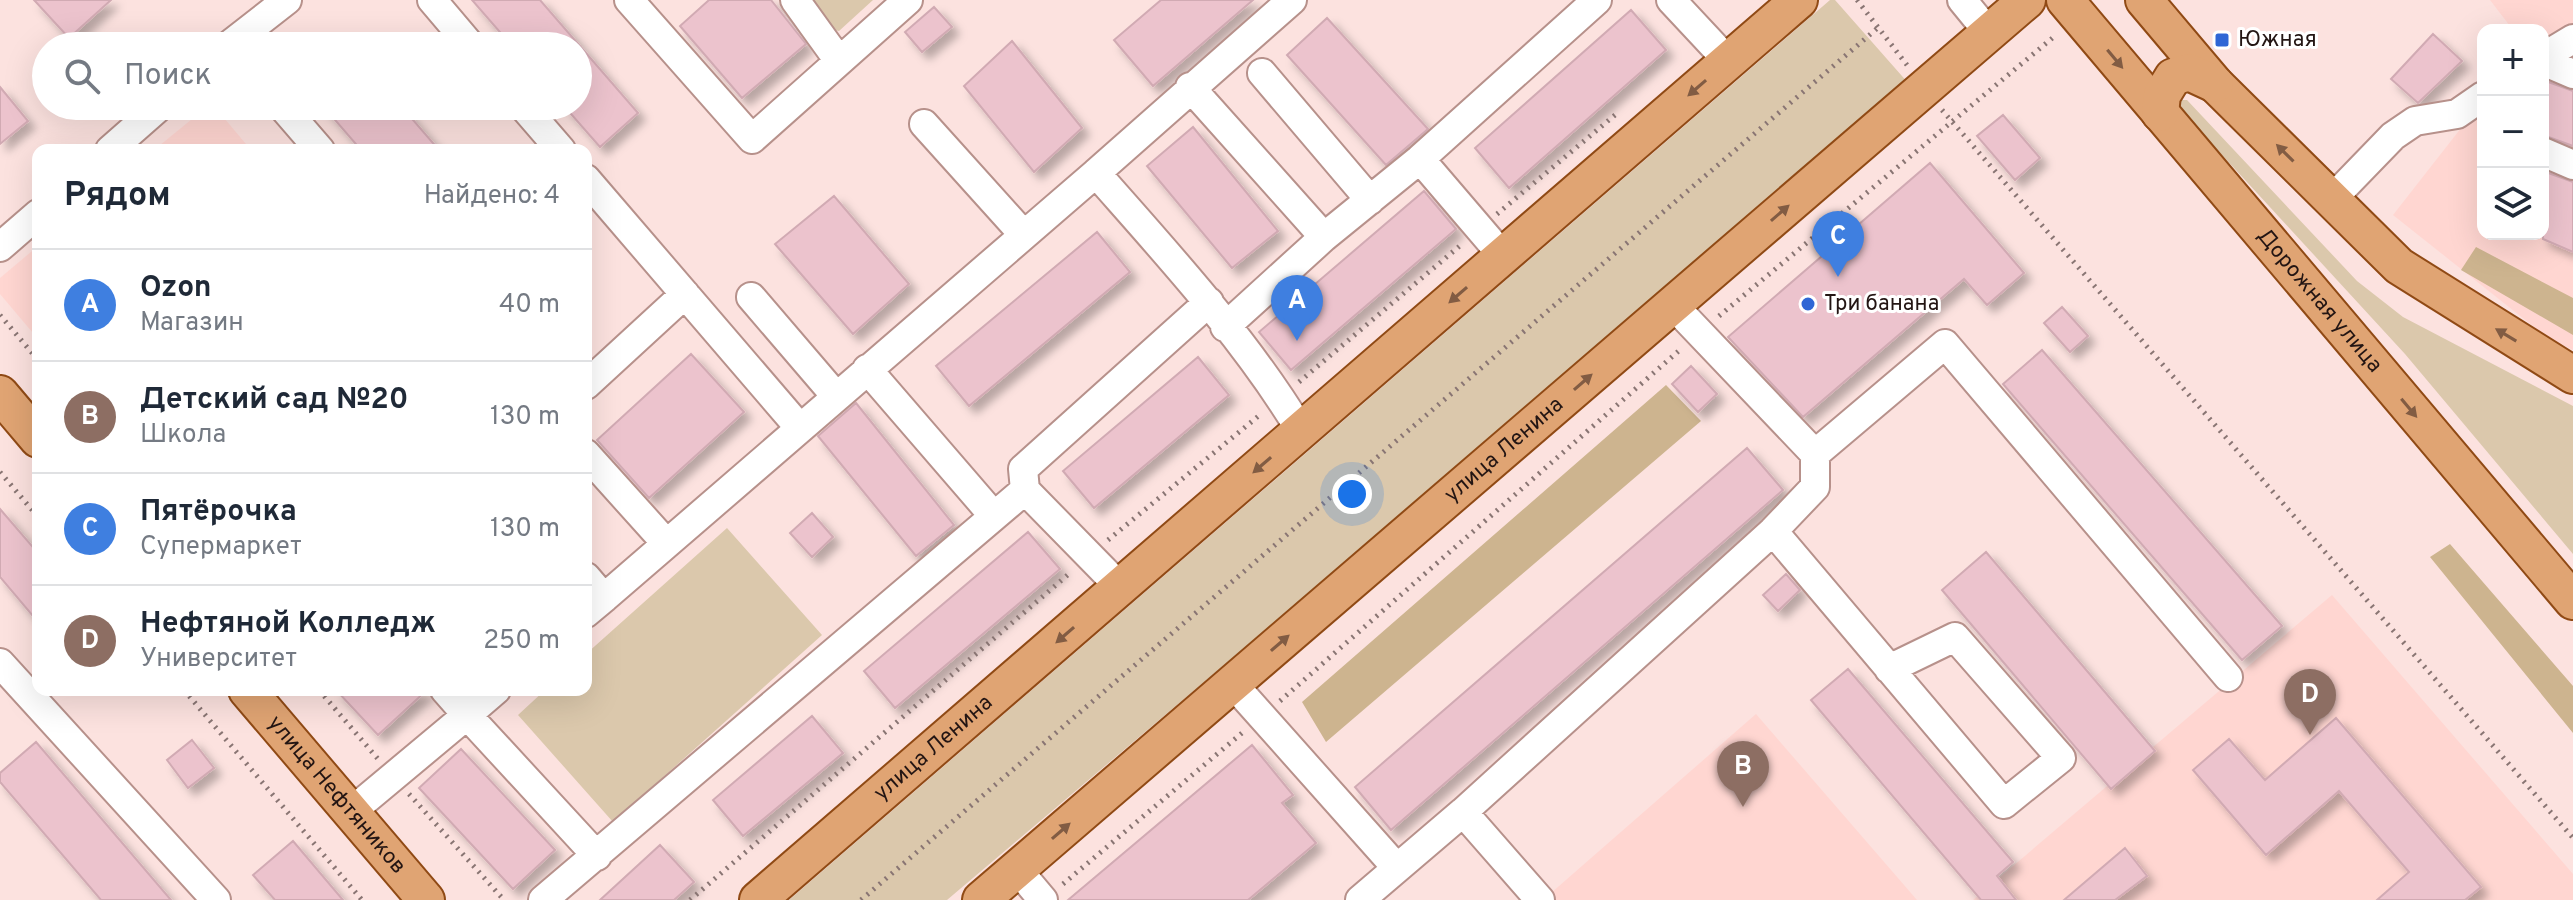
<!DOCTYPE html>
<html lang="ru">
<meta charset="utf-8">
<style>
body{margin:0;font-family:Overpass,sans-serif;background:#f6f6f7;color:#1f2937}
.controls{position:absolute;right:24px;top:24px;display:grid;overflow:hidden;border-radius:16px;box-shadow:0 8px 32px #0002}
.controls button{width:72px;height:72px;display:grid;place-items:center;padding:0;border:0;border-bottom:2px solid #e0e1e3;background:#fff;color:#1f2937;font:40px sans-serif}
.you{position:absolute;left:1352px;top:494px;width:28px;height:28px;margin:-20px;border:6px solid #fff;border-radius:50%;background:#1a73e8;box-shadow:0 0 0 12px #1a73e833}
.badge{display:grid;place-items:center;width:52px;height:52px;border-radius:50%;background:#2f66d5;color:#fff;font-size:26px;font-weight:700}
.pin{position:absolute;translate:-50% -66px;filter:drop-shadow(0 2px 4px #0008)}
.pin::after{content:'';position:absolute;top:42px;width:28px;height:24px;background:inherit;clip-path:polygon(0 0,100% 0,50% 100%)}
.list{margin:0;padding:0;list-style:none}
h2{display:flex;justify-content:space-between;align-items:center;height:104px;margin:0;padding:0 32px;font-size:34px}
h2 small{font-size:26px;font-weight:400;color:#747a83}
.list li{display:grid;grid-template-columns:52px 1fr auto;gap:24px;align-items:center;box-sizing:border-box;height:112px;padding:0 32px;border-top:2px solid #e0e1e3}
.list b{display:block;font-size:30px;white-space:nowrap}
.list p{margin:0;font-size:26px;white-space:nowrap;color:#747a83}
.list em{font-size:26px;font-style:normal;color:#747a83}
.icon{flex:none;width:44px;height:44px;fill:none;stroke:currentColor;stroke-width:2;stroke-linecap:round;stroke-linejoin:round}
.map{position:relative;flex:none;width:2573px;height:900px;overflow:hidden}
.search{position:absolute;background:#fff;box-shadow:0 8px 32px #0002;left:32px;top:32px;width:560px;height:88px;display:flex;align-items:center;gap:20px;box-sizing:border-box;padding:0 28px;border-radius:44px;color:#747a83;font-size:30px}
.panel{position:absolute;background:#fff;box-shadow:0 8px 32px #0002;left:32px;top:144px;width:560px;height:552px;border-radius:16px}
.map>svg:first-child{display:block}
.built{fill:#ffd6d1}
.green{fill:#dbc8ac}
.forest{fill:#cdb48f}
.building{fill:#ecc3cd;stroke:#d1aab3;stroke-width:2;filter:url(#shadow)}
.lines{fill:none;stroke-linecap:round;stroke-linejoin:round}
.minor-casing{stroke:#b7918b;stroke-width:32}
.major-casing{stroke:#904a15;stroke-width:40}
.path{stroke:#897573;stroke-width:5;stroke-dasharray:2 6;stroke-linecap:butt}
.minor{stroke:#fff;stroke-width:28}
.major{stroke:#e0a473;stroke-width:36}
.oneway{fill:#825c43}
.poi-dot{fill:#2f66d5;stroke:#fff;stroke-width:3}
.labels{text-anchor:middle;dominant-baseline:central;stroke-width:6;stroke-linejoin:round;paint-order:stroke}
.poi-label{font-size:22px;fill:#231513;stroke:#fff;text-anchor:start}
.street-label{font-size:22px;fill:#231513;stroke:#fff}
</style>
<div class="map">
<svg width="2573" height="900" viewBox="0 0 2573 900">
<defs>
<filter id="shadow"><feDropShadow dx="7" dy="7" stdDeviation="4" flood-color="#0004"/></filter>
</defs>
<rect width="100%" height="100%" fill="#fce2df"/>
<path class="built" d="M2490 0H2573V350L2548 338 2393 215 2483 100V234H2543V30H2513Z
M208 106H214L251 150H154Z
M38 246V339L0 294V278Z
M2332 595 2573 874V900H1973Z
M1756 714 1917 900H1543Z"/>
<path class="green" d="M803 0H873L839 31 825 28Z
M1830 0H1835L1909 84 947 900H789Z
M2179 100H2187L2357 281 2403 317 2573 406V554L2405 354 2178 107Z
M727 528 822 635 613 822 518 715 545 690H586V654Z"/>
<path class="forest" d="M2476 247 2573 298V335L2461 270Z
M1666 385 1701 421 1326 742 1302 702Z
M2450 544 2573 686V733L2430 557Z"/>
<path class="building" d="M34 0H111L69 38Z
M472 0H540L638 113 600 147 564 106H578V46H512Z
M709 0H771L806 44 742 98 680 26Z
M1161 0H1253L1153 86 1114 40Z
M934 7 952 27 922 52 905 32Z
M1631 10 1666 50 1509 188 1475 148Z
M1327 18 1428 129 1386 165 1287 55Z
M2433 34 2462 61 2418 103 2391 79Z
M1012 41 1082 128 1034 172 964 86Z
M2543 80 2573 91V146L2543 135Z
M0 87 28 121 0 144Z
M323 106H401L439 150H361Z
M2003 115 2040 158 2015 180 1977 136Z
M1193 127 1278 231 1232 268 1147 166Z
M1930 163 2024 273 1987 305 1964 279 1803 417 1728 337Z
M2543 171 2573 182V252L2543 239Z
M1424 191 1456 229 1291 370 1259 332Z
M834 196 909 284 853 334 775 244Z
M1097 232 1130 272 969 406 936 366Z
M2062 307 2088 336 2070 352 2044 323Z
M2042 350 2282 626 2242 660 2003 384Z
M691 354 744 412 649 498 597 440Z
M1198 357 1229 395 1094 508 1063 471Z
M1691 366 1717 394 1698 412 1672 384Z
M856 403 954 525 916 556 818 436Z
M1747 448 1783 490 1391 830 1355 787Z
M0 509 38 553V622L0 577Z
M812 513 833 537 812 557 790 533Z
M1028 532 1060 569 895 708 864 671Z
M1986 552 2155 751 2111 789 1942 590Z
M1786 574 1800 590 1778 611 1763 595Z
M1848 669 2013 862 1997 876 2016 900H1981L1811 700Z
M336 690H427L378 735Z
M812 716 843 753 743 836 713 800Z
M2336 718 2481 887 2465 900H2377L2409 872 2339 791 2266 855 2193 770 2229 739 2265 780Z
M192 740 214 768 188 788 167 760Z
M36 742 171 900H101L0 782V773Z
M1252 745 1293 795 1282 803 1316 843 1248 900H1068Z
M461 749 555 850 513 889 419 788Z
M293 841 343 900H275L253 875Z
M660 845 694 882 674 900H600Z
M2125 848 2147 876 2115 900H2064Z"/>
<g class="lines">
<defs>
<path id="minor" d="M432 0 471 46
M629 0 752 139 908 0
M795 0 839 61
M1671 0 1728 61
M1962 0 1989 33
M228 46 287 0
M2543 57 2573 39
M2543 61 2573 74
M1262 73 1370 200
M1190 87 1324 237 1225 327
M282 106 320 150
M523 106 561 150
M924 124 1024 235
M110 150 160 106
M2543 152 2573 165
M1420 159 1503 256
M1096 173 1292 0
M586 179 799 427
M2332 199 2393 136 2415 121 2457 114 2483 96
M1324 237 1420 159 1597 0
M0 247 38 214
M751 297 835 395
M867 369 993 515
M586 385 685 294
M586 454 666 543
M1815 454 1945 344 2228 677
M1025 490 1023 469 1209 302
M1773 531 2004 804 2061 758 1955 637 1889 669
M586 577 604 598 586 613
M604 598 1096 173C1168 255 1244 337 1301 431
M0 663 216 900
M1233 684 1396 867
M445 690 467 715 496 690
M352 811 467 715 597 856
M1463 812 1540 900
M1017 869 1043 900
M543 900 1025 490 1120 587
M1360 900 1463 812 1773 531 1815 487V454L1673 305"/>
<g id="major">
<path id="s1" d="M2065 0 2573 601"/>
<path d="M2144 0 2215 84 2399 266 2573 375"/>
<path d="M2160 113 2162 95 2173 77 2189 72 2215 84"/>
<path d="M0 394 38 439"/>
<path id="s2" d="M247 690 426 900"/>
<path id="s3" d="M758 900 1799 0"/>
<path id="s4" d="M981 900 2027 0"/>
</g>
</defs>
<use href="#minor" class="minor-casing"/>
<use href="#major" class="major-casing"/>
<path class="path" d="M1857 0 1907 65
M1942 110 2573 838
M1497 214 1615 115
M0 315 38 360
M1719 316 2056 35
M1299 382 1462 244
M0 472 38 517
M1108 540 1261 414
M184 690 362 900
M319 690 378 759
M1280 701 1682 348
M409 794 504 900
M1063 884 1242 733
M690 900 1070 573
M861 900 1880 26"/>
<use href="#minor" class="minor"/>
<use href="#major" class="major"/>
</g>
<defs><path id="oneway-solid" d="M-6-.8H1V-3.2L6.5 0L1 3.2V.8H-6Z" transform="scale(2)"/></defs>
<g class="oneway">
<use href="#oneway-solid" transform="translate(2115 59) rotate(50)"/>
<use href="#oneway-solid" transform="translate(1697 88) rotate(139)"/>
<use href="#oneway-solid" transform="translate(2285 153) rotate(-135)"/>
<use href="#oneway-solid" transform="translate(1780 213) rotate(-41)"/>
<use href="#oneway-solid" transform="translate(1458 295) rotate(139)"/>
<use href="#oneway-solid" transform="translate(2506 335) rotate(-149)"/>
<use href="#oneway-solid" transform="translate(1583 382) rotate(-41)"/>
<use href="#oneway-solid" transform="translate(2409 408) rotate(50)"/>
<use href="#oneway-solid" transform="translate(1262 465) rotate(139)"/>
<use href="#oneway-solid" transform="translate(1065 635) rotate(139)"/>
<use href="#oneway-solid" transform="translate(1280 643) rotate(-41)"/>
<use href="#oneway-solid" transform="translate(1061 831) rotate(-41)"/>
</g>
<g class="poi-dot">
<rect x="2214" y="32" width="16" height="16" rx="4"/>
<circle cx="1808" cy="304" r="8"/>
</g>
<g class="labels">
<g class="poi-label">
<text x="2238" y="40">Южная</text>
<text x="1824" y="304">Три банана</text>
</g>
<g class="street-label">
<text stroke="none"><textPath href="#s1" startOffset="394">Дорожная улица</textPath></text>
<text stroke="none"><textPath href="#s4" startOffset="690">улица Ленина</textPath></text>
<text stroke="none"><textPath href="#s3" startOffset="232">улица Ленина</textPath></text>
<text stroke="none"><textPath href="#s2" startOffset="138">улица Нефтяников</textPath></text>
</g>
</g>
</svg>
<div class="controls">
<button>+</button>
<button>−</button>
<button><svg class="icon" aria-label="layers" viewBox="0 0 24 24"><path d="M12 4l9 5-9 5-9-5zM3 14l9 5 9-5"/></svg></button>
</div>
<div class="you"></div>
<div class="pin badge" style="left:1297px;top:341px;background:#3f7fe0">A</div>
<div class="pin badge" style="left:1743px;top:807px;background:#8d6e63">B</div>
<div class="pin badge" style="left:1838px;top:277px;background:#3f7fe0">C</div>
<div class="pin badge" style="left:2310px;top:735px;background:#8d6e63">D</div>
<div class="search"><svg class="icon" aria-label="search" viewBox="0 0 24 24"><circle cx="10" cy="10" r="6"/><path d="M15 15l6 6"/></svg>Поиск</div>
<section class="panel">
<h2>Рядом<small>Найдено: 4</small></h2>
<ul class="list">
<li><span class="badge" style="background:#3f7fe0">A</span><div><b>Ozon</b><p>Магазин</p></div><em>40 m</em></li>
<li><span class="badge" style="background:#8d6e63">B</span><div><b>Детский сад №20</b><p>Школа</p></div><em>130 m</em></li>
<li><span class="badge" style="background:#3f7fe0">C</span><div><b>Пятёрочка</b><p>Супермаркет</p></div><em>130 m</em></li>
<li><span class="badge" style="background:#8d6e63">D</span><div><b>Нефтяной Колледж</b><p>Университет</p></div><em>250 m</em></li>
</ul>
</section>
</div>
